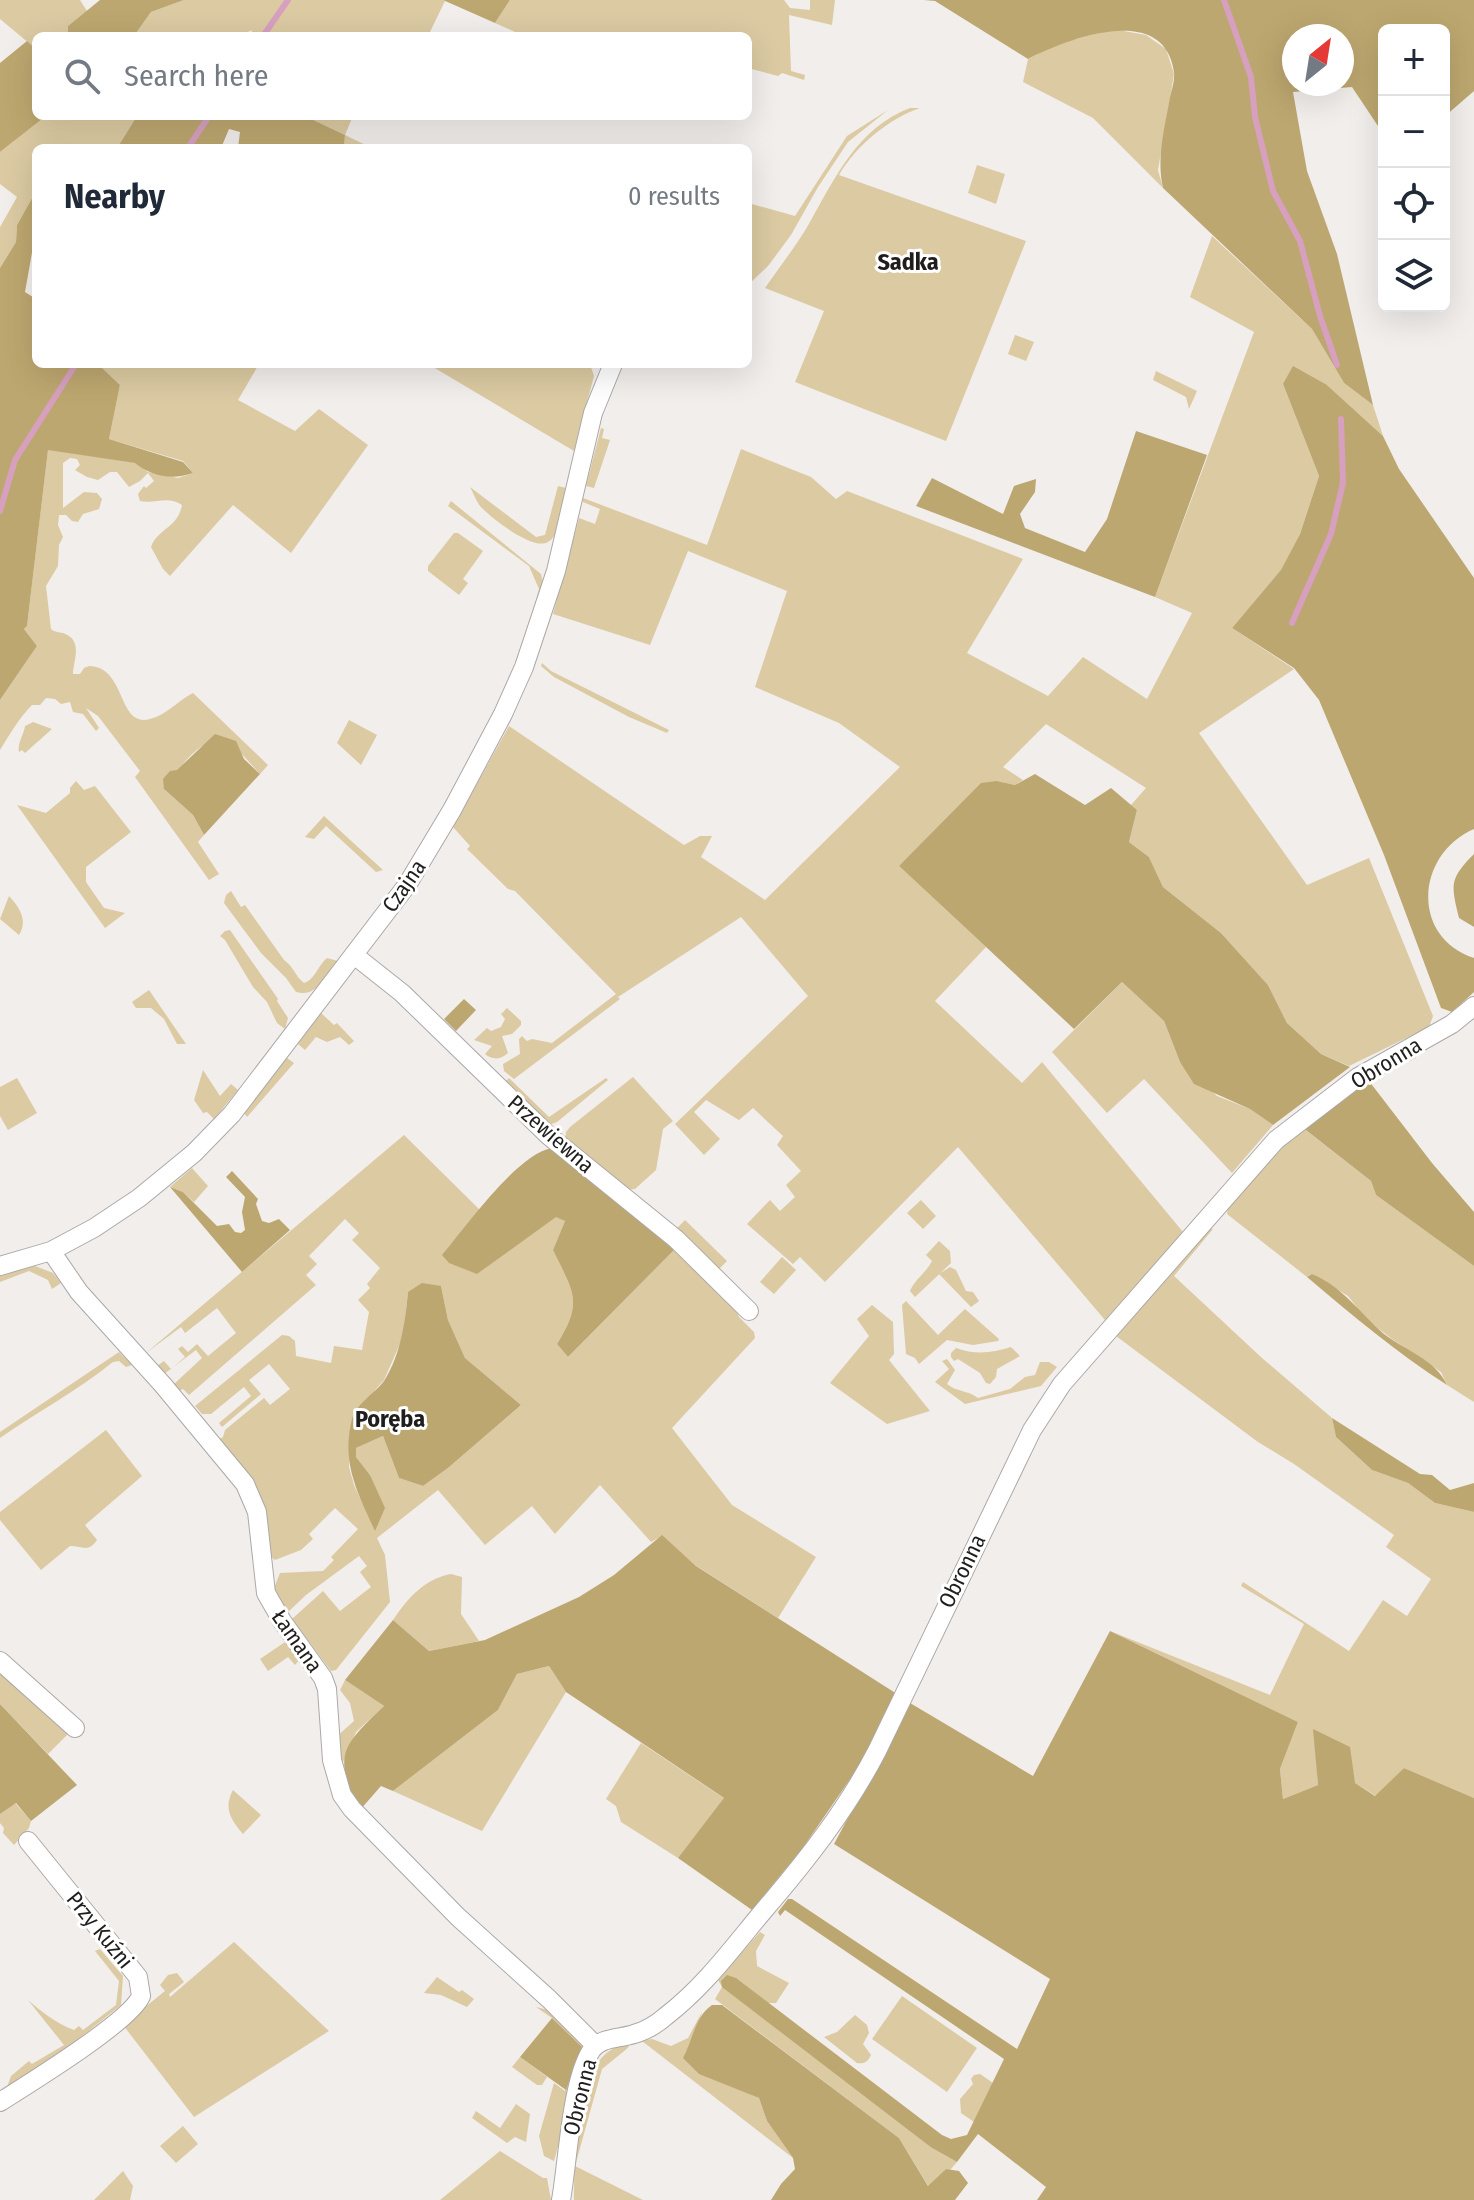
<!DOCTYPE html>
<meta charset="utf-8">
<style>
body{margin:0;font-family:"Fira Sans Condensed",sans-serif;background:#f2f2f3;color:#1f2937}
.controls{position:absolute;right:24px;top:24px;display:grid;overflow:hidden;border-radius:12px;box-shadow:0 8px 32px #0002}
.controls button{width:72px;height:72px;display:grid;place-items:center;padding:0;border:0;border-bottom:2px solid #e0e1e3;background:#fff;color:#1f2937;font:40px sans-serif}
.compass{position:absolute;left:1282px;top:24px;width:72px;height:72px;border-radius:50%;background:#fff;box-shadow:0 8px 32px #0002;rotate:30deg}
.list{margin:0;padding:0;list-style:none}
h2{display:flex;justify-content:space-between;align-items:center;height:104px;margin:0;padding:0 32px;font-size:34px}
h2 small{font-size:26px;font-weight:400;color:#747a83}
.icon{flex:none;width:44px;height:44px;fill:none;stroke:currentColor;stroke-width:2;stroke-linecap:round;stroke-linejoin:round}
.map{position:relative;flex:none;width:1474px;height:2200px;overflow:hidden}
.search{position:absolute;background:#fff;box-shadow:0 8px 32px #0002;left:32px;top:32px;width:720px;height:88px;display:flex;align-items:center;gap:20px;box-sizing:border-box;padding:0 28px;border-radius:12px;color:#747a83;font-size:30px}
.panel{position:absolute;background:#fff;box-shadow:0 8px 32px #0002;left:32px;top:144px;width:720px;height:224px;border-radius:12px}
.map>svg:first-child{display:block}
.green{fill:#dbcaa2;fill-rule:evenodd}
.forest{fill:#bda770;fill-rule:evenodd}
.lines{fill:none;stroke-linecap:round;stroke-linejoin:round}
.stream{stroke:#d7a0bf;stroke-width:6}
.street-casing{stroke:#aca8a7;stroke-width:20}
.street{stroke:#fff;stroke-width:18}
.labels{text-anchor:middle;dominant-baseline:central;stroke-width:6;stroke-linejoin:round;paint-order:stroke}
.street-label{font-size:22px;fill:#1f1e1d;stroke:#fff}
.neighbourhood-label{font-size:24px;font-weight:bold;fill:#1f1e1d;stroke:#fff}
</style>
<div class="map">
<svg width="1474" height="2200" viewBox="0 0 1474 2200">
<rect width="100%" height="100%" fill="#f2eeec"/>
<path class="green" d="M0 0H80L87 11 68 26V36H36V49L0 19Z
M184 0H443L445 1 428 36H250L252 30 239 36H134L151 12Z
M510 0H784L790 8 810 10V0H835L832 25 789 15 791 71 805 75 804 80 782 73 778 76 748 68V36H524L495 23Z
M1113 29 1146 35 1166 49 1174 74 1158 170 1163 188 1093 118 1023 82 1028 59 1058 44Z
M910 108H920C888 119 856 146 839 175L1026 241 946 441 795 382 824 311 765 288C780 266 797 245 810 222 836 176 858 128 910 108Z
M888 110 848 142 818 187 791 235 768 266 748 285V203L795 216 847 136Z
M46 116H137L117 148H36V191L17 225 16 242 0 268V227L17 197 0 184V152Z
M305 116H353L345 135 372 148H344L345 135Z
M977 165 1005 174 996 204 968 193Z
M1212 236 1312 329 1344 383 1373 405 1383 436 1327 385 1283 384 1319 476 1300 534 1281 571 1232 628 1294 669 1199 733 1307 885 1369 858 1433 1016 1429 1027 1349 1066 1321 1054 1287 1023 1268 985 1221 933 1163 887 1149 857 1129 842 1137 810 1131 805 1146 788 1046 724 1003 767 1023 780 1015 785 997 781 899 866 986 947 935 1001 1022 1083 1042 1062 1183 1232 1105 1320 958 1147 825 1282 800 1257 793 1264 747 1224 770 1200 780 1211 795 1197 786 1185 801 1171 777 1145 783 1136 753 1108 739 1120 706 1100 694 1112 720 1139 704 1155 675 1124 808 996 741 917 618 997 620 999 514 1079 504 1071 503 1064 520 1054 519 1039 522 1036 527 1041 532 1039 552 1043 616 994 515 891 508 889 467 849 470 846 453 827 509 726 684 845 700 836H712L701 857 765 900 900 767 839 723 755 687 787 591 688 551 650 645 553 614 579 518 595 524 600 509 583 502V498L707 545 741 449 811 477 836 499 847 491 1023 559 967 653 1048 696 1083 657 1147 699 1192 613 1155 597 1254 332 1190 297Z
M1015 335 1034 342 1026 361 1008 354Z
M98 364H259L238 400 295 431 319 409 368 445 291 553 233 505 170 576 163 569 151 547C157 529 178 528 182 505 168 495 156 504 140 501L138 494 144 486 146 488 154 481 148 473 140 481 129 487 117 472H110L98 480 87 477 75 470 80 465 77 459 70 458 63 463V508L84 492 97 493 102 499 99 509 83 514 78 522 72 521 66 515H59L58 525 63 537 59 545 58 566 46 586 51 629C54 632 58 632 63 633 84 640 73 661 73 674H80L84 668 89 666C127 667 117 728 150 719 165 716 179 700 193 693L268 765 260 774 230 741 223 737C196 743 180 766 165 790L193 815 204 835 198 842 219 874 209 880 135 777 140 771 98 716 86 708 99 728 96 731 83 714 73 712 70 702 61 704 55 699 46 698 40 705H32C19 718 10 734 0 750V700L37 646 24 629 27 626 48 449 136 463 148 472 178 478 193 473 183 461 109 439 120 385Z
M428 364H590L594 376 574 451Z
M1156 371 1197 391 1189 409 1186 397 1153 380Z
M601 428 604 429 602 438 610 440 594 488 586 486Z
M558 486 566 488C563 502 562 534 548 542 534 551 494 520 483 509 477 504 474 494 470 487L536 537 545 535Z
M451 501 541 574 543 583 532 616 539 589 529 566 448 506Z
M454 533H458L483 551 463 579 468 583 459 595 428 571V566Z
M542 663 551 671 669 730 667 733 629 717 554 677 541 666Z
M349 720 377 735 361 765 337 743Z
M33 722 52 729 25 753 22 750 19 752C17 744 24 734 25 726Z
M76 781 84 790 95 786 131 832 86 867V882L104 908 125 913 105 928 17 805 46 813 70 793V788Z
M324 816 383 870 376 872 326 826 314 839 305 837Z
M231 891 241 907 245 905 284 960C294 967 295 976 304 983 315 980 318 965 327 958L338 961C326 976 317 998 296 992L286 978 261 953 224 903 226 895Z
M9 896C20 908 28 920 19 935L0 919Z
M230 930 278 999 277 1001 288 1018 285 1029 277 1023 267 1002 253 987 225 940 220 936 225 931Z
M1122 982 1164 1021 1180 1062 1217 1096 1250 1109 1273 1125 1232 1173 1144 1079 1107 1113 1052 1052Z
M149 990 186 1044H177L164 1019 151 1008H136L132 1002Z
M507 1008 521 1021V1025L512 1034 502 1036 508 1053C501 1060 492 1060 485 1054L492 1046 474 1040 487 1028 491 1031 501 1027 505 1019 501 1014Z
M321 1013 334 1025 337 1023 354 1041 349 1045 340 1037 327 1042 316 1037 305 1050 298 1044Z
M468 1044 505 1082 509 1078 549 1117 606 1078 608 1080 557 1122 549 1125 467 1050Z
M1414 1054 1416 1058 1369 1081 1303 1128 1371 1181 1376 1195 1474 1266V1402L1447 1385 1441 1372 1392 1339 1366 1319 1348 1296 1312 1274 1307 1277 1227 1214 1228 1207C1267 1162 1312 1111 1364 1079 1379 1069 1398 1062 1414 1054Z
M287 1058 294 1063 247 1117 244 1113Z
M203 1070 220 1096 231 1084 238 1090 214 1119 207 1112 203 1113 194 1100Z
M633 1077 673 1121 663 1129 656 1170 635 1189 625 1190 565 1141 566 1132 570 1127Z
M17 1078 37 1113 8 1130 0 1116V1087Z
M404 1135 480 1210 443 1255 536 1230 556 1216 565 1221 553 1250C573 1292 584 1301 557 1344L568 1357 677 1247 732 1301 739 1317 754 1332 755 1338 672 1428 732 1505 816 1557 778 1618 695 1565 662 1536 651 1542 600 1485 555 1534 532 1506 485 1545 438 1490 377 1538 385 1555 390 1602 336 1670 331 1671 292 1619 323 1591 340 1611 371 1587 360 1572 367 1566 359 1556 306 1595 287 1613H282L274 1588 280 1573 323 1571 334 1560 331 1557 358 1529 335 1508 309 1534 313 1539 301 1550 275 1560 270 1556 218 1440 223 1437 225 1430 264 1398 270 1405 290 1389 269 1364 249 1380 261 1394 222 1427 219 1423 251 1396 244 1387 211 1414H202L195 1406 282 1335 289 1336 295 1341 296 1356 331 1363 334 1346 362 1350 369 1312 358 1300 370 1288 367 1284 380 1268 352 1240 359 1233 345 1219 309 1256 317 1264 306 1275 316 1285 189 1395 183 1389 179 1391 173 1385 202 1358 196 1350 164 1374 157 1366 164 1361 171 1369 185 1357 178 1349 182 1346 188 1352 197 1344 208 1356 236 1333 217 1308 185 1333 181 1327 146 1353ZM441 1286 448 1320 465 1358 521 1405 448 1468 423 1486 399 1478 383 1436 356 1448V1457L370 1475 375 1530 354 1485 349 1467 353 1415 384 1380 403 1337 408 1292Z
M192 1168 208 1186 194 1202 183 1192 170 1187Z
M921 1200 936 1216 923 1229 907 1213Z
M685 1220 727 1261 718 1270 675 1230Z
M1208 1229H1213L1174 1276 1262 1358 1332 1418 1336 1437 1372 1470 1408 1483 1435 1503 1474 1512V1798L1404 1768 1376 1796 1355 1783 1314 1730 1318 1785 1283 1799 1280 1769 1298 1722 1110 1631 1270 1695 1304 1624 1241 1586 1243 1582 1349 1651 1383 1600 1407 1616 1431 1579 1386 1547 1394 1535 1294 1464 1258 1442 1116 1336Z
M939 1241 950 1251 951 1263 915 1297 910 1291C915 1279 926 1273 932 1261L926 1255Z
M782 1257 796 1270 774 1294 760 1282Z
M35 1266 53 1273 61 1283 52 1289 48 1280 29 1271 0 1282V1275Z
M950 1267 956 1270 966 1291 973 1292 979 1301 971 1307 939 1274Z
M906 1301 938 1335 965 1309 999 1339 998 1341 973 1345 947 1340 919 1364 915 1358 906 1354 902 1305Z
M872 1305 893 1322 894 1354 889 1360 930 1411 887 1424 830 1383 869 1336 857 1319Z
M1011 1347 1020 1356 997 1369 996 1377 990 1384 986 1383 980 1373 958 1359 954 1361 951 1357V1353L956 1348C975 1355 992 1353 1011 1347Z
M119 1352 132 1365 126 1367 119 1361 113 1362C77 1391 37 1412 0 1438V1432Z
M947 1359 955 1370 947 1384C956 1392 968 1390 978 1398L1010 1389 1025 1377 1035 1375 1040 1362H1049L1057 1367 1041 1386 965 1404 935 1382 949 1369 942 1361Z
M106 1430 142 1476 85 1525 97 1540C88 1553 83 1546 70 1546L41 1570 0 1520V1512Z
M451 1574 462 1577 461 1614 479 1641 429 1651 393 1620C408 1598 424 1579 451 1574Z
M288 1640 320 1689 300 1659 295 1665 288 1657 268 1671 260 1659Z
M549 1666 566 1692 482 1831 393 1791 498 1710 517 1674Z
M0 1671 69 1733 48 1754 0 1704Z
M345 1680 384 1706 356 1732 343 1762 337 1757 335 1738 354 1721 350 1703 340 1690Z
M641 1743 725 1799 678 1858 621 1822 616 1806 606 1799Z
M233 1790 261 1815 243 1834C231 1820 223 1808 233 1790Z
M15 1803 31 1821 29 1828 14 1845 3 1833 4 1828 0 1823V1814Z
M760 1932 765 1935 756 1951 757 1966 789 1983 776 2003H768L736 1978 932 2148 957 2162 950 2170 946 2169 929 2187 899 2138 715 1999 722 1987 718 1980 720 1976Z
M234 1942 329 2031 194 2117 123 2025 165 1991 160 1985 168 1975 177 1973 184 1982 169 1994 170 1997Z
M100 1949 123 1976 121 2005 66 2049 6 2090 11 2076 29 2061 32 2064 64 2045 28 2000C42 2012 57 2024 74 2030L79 2026 83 2030 116 2005 119 1981 95 1951Z
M437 1977 459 1992 462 1990 474 1999 467 2007 441 1995 424 1993Z
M902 1996 977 2048 947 2092 872 2039Z
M536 2007 556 2012 587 2041 554 2161 544 2156 539 2136 554 2083 565 2091 582 2047 552 2018Z
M702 2012 691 2044 734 2087 759 2098 767 2121 793 2158 642 2041 652 2039 671 2046 688 2038Z
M855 2015 867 2025 869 2033 863 2044 871 2055C868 2062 864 2064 857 2063L824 2037 837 2032Z
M626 2045 629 2047 602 2069 575 2166 643 2200H574C575 2161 572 2051 626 2045Z
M520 2057 547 2077 542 2085H537L512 2067Z
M980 2074 993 2083 974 2122 961 2113 960 2099 973 2084 971 2079 974 2075Z
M516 2104 530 2114 526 2142 515 2137 507 2143 472 2118 476 2111 500 2128Z
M183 2126 198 2144 176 2163 160 2146Z
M500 2151 543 2178H547L551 2200H440Z
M123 2171 133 2186 130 2200H94Z"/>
<path class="forest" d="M100 0H184L151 12 134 36H68V26Z
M443 0H510L495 23Z
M924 0H1474V91L1444 117V30H1384V135L1352 87 1293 92 1307 171 1337 254 1373 405 1344 383 1312 329 1163 188C1156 158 1165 127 1170 97 1172 89 1175 80 1174 72 1164 1 1067 39 1028 59L935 1ZM1294 36H1342V84H1294Z
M27 41 36 49V116H46L0 152V63Z
M137 116H305L345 135 344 148H238L240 132 229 129 221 148H117Z
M36 191V230L25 292 36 299V364H98L120 385 109 439 183 462 193 473C173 480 152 477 135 463L48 450 27 626 24 629 37 646 0 700V268L16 242 17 225Z
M1293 366 1327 385 1383 436 1399 469 1474 578V829C1416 854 1410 937 1474 958V992L1452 1012 1441 1008 1384 855 1319 700 1294 668 1232 628 1281 570 1300 534 1319 476 1283 384Z
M1136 431 1207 455 1155 597 916 506 932 478 1003 514 1014 486 1036 479 1035 492 1020 514 1025 528 1085 552 1107 519Z
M215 734 236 741 244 759 260 774 204 835 193 815 164 789 163 779 170 771 177 770Z
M1035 774 1085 805 1111 788 1137 810 1129 842 1149 857 1163 887 1221 933 1268 985 1287 1023 1321 1054 1350 1067 1273 1125 1250 1109 1194 1084 1180 1062 1164 1021 1122 982 1074 1029 899 866 981 783 997 781 1015 785Z
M1474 854V927L1459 918C1451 885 1449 879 1474 854Z
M464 999 476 1010 456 1031 444 1019Z
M1369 1081 1432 1163 1474 1212V1266L1376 1195 1371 1181 1302 1127Z
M552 1148 677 1247 568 1357 557 1344C584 1301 573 1292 553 1250L565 1221 556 1217 477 1274 449 1263 442 1255C465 1228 518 1153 552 1148Z
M232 1171 258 1199 256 1204 262 1221 269 1223 279 1219 290 1230 242 1272 170 1187 183 1192 217 1226 229 1224 235 1232 241 1233 245 1230 242 1212 245 1197 226 1177Z
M1312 1274C1343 1287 1359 1312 1384 1334 1406 1351 1435 1359 1447 1385 1397 1353 1352 1315 1307 1277Z
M422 1283 441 1286 448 1320 465 1358 521 1405 448 1468 423 1486 399 1478 383 1436 356 1448V1457L370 1475 385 1508 375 1531C357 1492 341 1462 352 1419 356 1404 375 1393 384 1381 401 1354 405 1323 408 1292Z
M1332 1418 1420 1474 1432 1475 1450 1490 1474 1483V1512L1435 1503 1408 1483 1372 1470 1336 1437Z
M662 1535 696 1566 897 1694 870 1750 802 1849 752 1910 678 1858 724 1798 566 1692 549 1666 517 1674 498 1710 393 1791 381 1786 360 1810C332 1756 342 1746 384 1706L345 1680 393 1620 429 1651 485 1640 579 1597 614 1575Z
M1110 1631 1298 1722 1280 1769 1283 1799 1318 1785 1313 1729 1350 1747 1355 1783 1375 1796 1404 1768 1474 1798V2200H1037L1046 2187 978 2134 957 2162 932 2148 722 1987 721 1981 727 1975 736 1978 942 2135 951 2139 967 2135 1004 2059 785 1910 780 1916 778 1912 788 1899H792L1017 2049 1050 1979 834 1844 910 1703 1033 1776Z
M0 1704 77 1785 31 1821 16 1803 0 1814Z
M712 2005H722L899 2138 928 2186 946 2169 959 2171 968 2183 955 2200H771L781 2184 795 2169 793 2158 767 2121 759 2098 699 2074 683 2058C693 2040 695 2016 712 2005Z
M552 2018 582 2047 566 2090 520 2057Z"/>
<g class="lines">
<path class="stream" d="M1224 0 1251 77 1255 117 1273 191 1300 241 1320 316 1337 365
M263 36 288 0
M188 148 209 116
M0 511 15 460 76 364
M1292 623 1331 534 1343 483 1341 419"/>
<defs>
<path id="street" d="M354 955 402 993 549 1136 676 1239 749 1311
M51 1251 79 1292 163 1385 245 1484 257 1512 266 1593 282 1621 323 1678 327 1689 332 1760 342 1795 352 1809 458 1917 549 1999 595 2045
M0 1266 51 1251 94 1228 139 1198 194 1153 232 1114 407 885 452 810 503 714 524 667 556 571 593 413 613 364
M0 1661 75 1728
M0 2102C28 2084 130 2022 141 1996L138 1977 28 1841
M561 2200C568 2161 571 2083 591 2051 600 2037 619 2039 634 2034 645 2031 658 2023 666 2016 706 1985 733 1947 765 1909 807 1860 847 1809 877 1751L1032 1430 1062 1384 1276 1140 1358 1077 1452 1024 1474 1006"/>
</defs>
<use href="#street" class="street-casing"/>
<use href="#street" class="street"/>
</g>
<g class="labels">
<g class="street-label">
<text transform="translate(404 886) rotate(-55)">Czajna</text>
<text transform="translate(1386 1063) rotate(-31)">Obronna</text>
<text transform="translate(551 1134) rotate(41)">Przewiewna</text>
<text transform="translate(962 1571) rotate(-64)">Obronna</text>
<text transform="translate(297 1641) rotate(55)">Łamana</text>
<text transform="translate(100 1930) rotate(51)">Przy Kuźni</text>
<text transform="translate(580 2097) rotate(-76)">Obronna</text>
</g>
<g class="neighbourhood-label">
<text x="908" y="262">Sadka</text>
<text x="390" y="1419">Poręba</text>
</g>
</g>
</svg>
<div class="controls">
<button>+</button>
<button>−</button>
<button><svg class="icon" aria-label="locate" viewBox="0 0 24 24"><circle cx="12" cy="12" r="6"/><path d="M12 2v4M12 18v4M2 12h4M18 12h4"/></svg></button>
<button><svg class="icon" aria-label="layers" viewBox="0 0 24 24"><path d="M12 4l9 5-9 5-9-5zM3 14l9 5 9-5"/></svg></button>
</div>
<svg class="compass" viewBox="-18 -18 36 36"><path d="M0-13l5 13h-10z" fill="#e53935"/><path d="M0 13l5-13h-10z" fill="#747a83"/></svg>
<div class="search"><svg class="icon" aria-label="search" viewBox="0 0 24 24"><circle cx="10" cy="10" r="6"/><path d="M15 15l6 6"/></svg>Search here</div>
<section class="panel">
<h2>Nearby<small>0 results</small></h2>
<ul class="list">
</ul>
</section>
</div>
